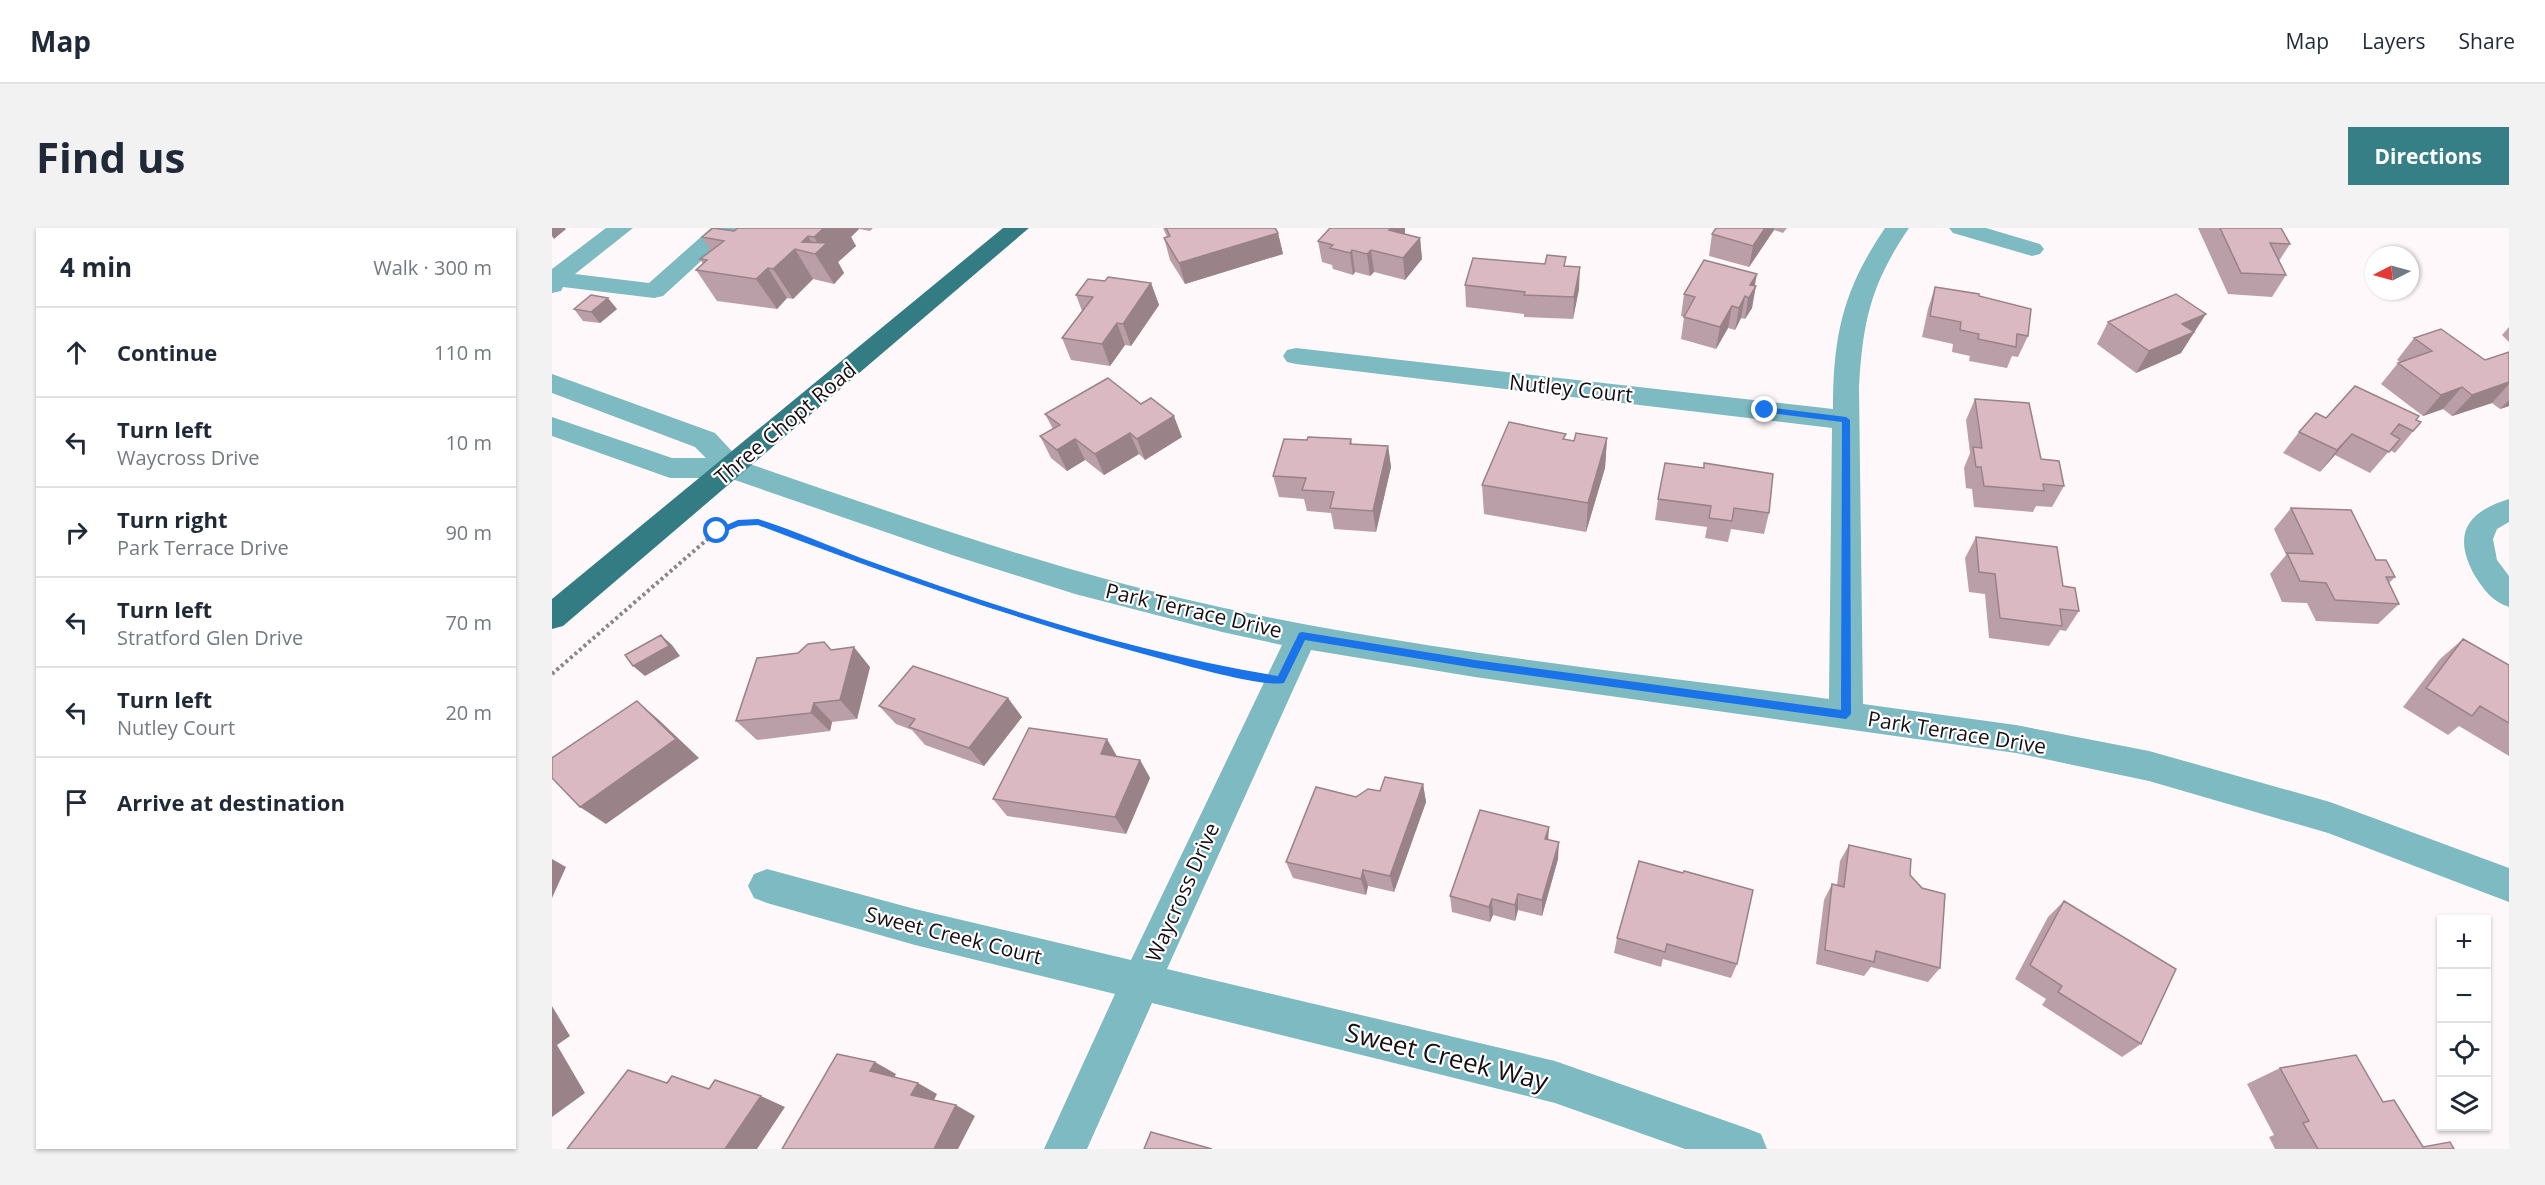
<!DOCTYPE html>
<meta charset="utf-8">
<style>
body{margin:0;font-family:"Open Sans",sans-serif;background:#f2f2f3;color:#1f2937}
.controls{position:absolute;right:18px;bottom:18px;display:grid;overflow:hidden;border-radius:0px;box-shadow:0 2px 4px #0004}
.controls button{width:54px;height:54px;display:grid;place-items:center;padding:0;border:0;border-bottom:2px solid #e0e1e3;background:#fff;color:#1f2937;font:30px sans-serif}
.compass{position:absolute;left:1813px;top:18px;width:54px;height:54px;border-radius:50%;background:#fff;box-shadow:0 2px 4px #0004;rotate:264deg}
.stop{position:absolute;width:18px;height:18px;margin:-14px;border:4px solid #1a73e8;border-radius:50%;background:#fff}
.stop.end{background:#1a73e8;border-color:#fff;box-shadow:0 2px 6px #0008}
.list{margin:0;padding:0;list-style:none}
h2{display:flex;justify-content:space-between;align-items:center;height:78px;margin:0;padding:0 24px;font-size:26px}
h2 small{font-size:20px;font-weight:400;color:#747a83}
.list li{display:grid;grid-template-columns:39px 1fr auto;gap:18px;align-items:center;box-sizing:border-box;height:90px;padding:0 24px;border-top:2px solid #e0e1e3}
.list b{display:block;font-size:22px;white-space:nowrap}
.list p{margin:0;font-size:20px;white-space:nowrap;color:#747a83}
.list em{font-size:20px;font-style:normal;color:#747a83}
.icon{flex:none;width:33px;height:33px;fill:none;stroke:currentColor;stroke-width:2;stroke-linecap:round;stroke-linejoin:round}
.map{position:relative;flex:none;width:1957px;height:921px;overflow:hidden;border-radius:0px}
header{display:flex;align-items:center;gap:36px;box-sizing:border-box;height:84px;padding:0 30px;background:#fff;border-bottom:2px solid #e0e1e3}
header strong{font-size:28px}
nav{display:flex;gap:33px;margin-inline-start:auto;font-size:21px}
.intro{display:flex;align-items:center;justify-content:space-between;box-sizing:border-box;height:144px;padding:0 36px}
h1{margin:0;font-size:42px}
.button{padding:15px 27px;border-radius:0px;background:#377f87;color:#fff;font-size:21px;font-weight:700}
main{display:flex;gap:36px;padding:0 36px}
aside{flex:1;background:#fff;border-radius:0px;box-shadow:0 2px 4px #0004}
.map>svg:first-child{display:block}
.lines{fill:none;stroke-linecap:round;stroke-linejoin:round}
.path{stroke:#8e8588;stroke-width:4;stroke-dasharray:3 3;stroke-linecap:butt}
.minor{fill:#7dbac1;fill-rule:evenodd}
.major{fill:#337c83;fill-rule:evenodd}
.wall{fill:#bb9fa8}
.shaded-wall{fill:#998288}
.building{fill:#dab9c3;stroke:#998288;stroke-width:1.5}
.route{fill:#1a73e8}
.labels{text-anchor:middle;dominant-baseline:central;stroke-width:4.5;stroke-linejoin:round;paint-order:stroke}
.street-label{font-size:21px;fill:#180d11;stroke:#fff}
.near-street-label{font-size:26px;fill:#180d11;stroke:#fff}
</style>
<header>
<strong>Map</strong>
<nav><a>Map</a><a>Layers</a><a>Share</a></nav>
</header>
<div class="intro"><h1>Find us</h1><a class="button">Directions</a></div>
<main>
<aside>
<h2>4 min<small>Walk · 300 m</small></h2>
<ul class="list">
<li><svg class="icon" aria-label="ahead" viewBox="0 0 24 24"><path d="M12 20V5M6 11l6-6 6 6"/></svg><div><b>Continue</b></div><em>110 m</em></li>
<li><svg class="icon" aria-label="left" viewBox="0 0 24 24"><path d="M17 20v-9H6M10 6l-5 5 5 5"/></svg><div><b>Turn left</b><p>Waycross Drive</p></div><em>10 m</em></li>
<li><svg class="icon" aria-label="right" viewBox="0 0 24 24"><path d="M7 20v-9h11M14 6l5 5-5 5"/></svg><div><b>Turn right</b><p>Park Terrace Drive</p></div><em>90 m</em></li>
<li><svg class="icon" aria-label="left" viewBox="0 0 24 24"><path d="M17 20v-9H6M10 6l-5 5 5 5"/></svg><div><b>Turn left</b><p>Stratford Glen Drive</p></div><em>70 m</em></li>
<li><svg class="icon" aria-label="left" viewBox="0 0 24 24"><path d="M17 20v-9H6M10 6l-5 5 5 5"/></svg><div><b>Turn left</b><p>Nutley Court</p></div><em>20 m</em></li>
<li><svg class="icon" aria-label="arrive" viewBox="0 0 24 24"><path d="M6 21V4h12l-3 4 3 4H6"/></svg><div><b>Arrive at destination</b></div></li>
</ul>
</aside>
<div class="map">
<svg width="1957" height="921" viewBox="0 0 1957 921">
<rect width="100%" height="100%" fill="#fff8fa"/>
<g class="lines">
<path class="path" d="M0 446 165 303 186 295 206 294 306 332 439 378 544 410 663 441 692 446"/>
<path class="minor" d="M54 0H81L23 46 97 55 159 0H185L111 68 102 70 11 59 9 63 0 65V41Z
M1333 0H1357C1319 56 1311 92 1307 159L1311 476 1464 497 1597 523 1778 574 1957 640V674L1776 605 1597 553 1464 525 923 449 759 422 615 741 1003 833 1194 900 1209 906 1215 921H1133L1003 875 600 775 535 921H492L563 766 363 717 215 675 202 670 196 658 202 646 215 641 363 681 579 732 730 417 670 404 523 366 400 327 177 250H118L0 208V189L120 230H154L143 219 0 165V146L163 205 189 233C348 287 507 345 672 380 871 423 1076 444 1277 471L1280 200 744 136 735 134 731 128 735 122 744 120 1281 181C1281 107 1291 62 1333 0Z
M1397 0H1434L1488 16 1492 21 1488 26 1480 28 1401 5Z
M1957 271V294L1945 301 1941 311 1945 332 1957 348V379C1941 374 1932 362 1923 348 1900 307 1914 284 1957 271Z"/>
<path class="major" d="M451 0H477L11 398 0 401V371Z"/>
</g>
<path class="wall" d="M182 0H321L318 3 307 1 299 9 304 18 286 34 292 45 282 56 261 51 241 71 235 70 225 81 165 73 144 42 151 36 148 31 159 23 150 9 182 3 184 2Z
M611 0H723L726 5 731 26 633 56 618 32 612 10 615 9Z
M853 0V6L868 10 870 31 853 52 822 44 818 48 803 44 801 47 781 41 780 37 770 34 766 13Z
M1164 0H1235L1231 5 1222 2 1197 39 1157 28 1160 6Z
M1646 0H1729L1738 16 1727 33 1734 47 1720 69 1676 66Z
M1013 38 1027 61 1021 91 972 89V86L914 79 913 57Z
M553 53 599 55 607 77 579 118 573 117 558 138 519 132 510 110 530 83 524 67Z
M1202 58 1200 80 1193 91 1189 90 1183 102 1176 100 1164 121 1129 111 1132 89 1129 88 1132 66Z
M1383 59 1427 68 1476 108 1466 129 1460 128 1455 140 1417 133 1418 128 1400 124 1401 116 1370 109 1376 81Z
M22 81H65L48 95 31 93Z
M1556 94 1641 107 1639 108 1629 125 1584 145 1545 116Z
M1957 99V114L1950 107Z
M1862 110 1933 132 1957 124V178L1948 181 1940 175 1900 188 1891 181 1871 188 1829 156 1846 135 1848 134 1845 132Z
M1423 171 1489 231 1512 258 1500 279 1484 278 1481 284 1422 279 1420 261 1414 260 1412 240 1418 225 1414 192Z
M493 186 630 209 593 232 587 226 552 247 533 232 515 243 499 230 488 208 501 201Z
M1774 190 1864 192 1869 194 1843 225 1838 222 1818 245 1783 227 1768 244 1731 225 1747 204Z
M1055 210 1053 240 1034 304 932 286 930 257 1013 211 1022 213Z
M799 211 800 216 836 218 839 239 824 304 782 301 779 285 755 283 752 271 727 269 721 248 755 212Z
M1152 235 1217 285 1212 306 1179 301 1176 314 1153 310 1155 299 1103 292 1106 271 1152 240Z
M1739 280 1824 332 1843 349 1837 355 1847 376 1826 396 1764 393 1755 375 1730 374 1718 346 1734 327 1722 301Z
M1424 309 1511 358 1527 383 1514 403 1508 402 1497 418 1437 410 1433 366 1417 364 1413 330Z
M1911 411 1957 437V528L1907 498 1896 507 1851 479 1888 431Z
M279 422 318 439 305 491 280 494 278 503 205 512 184 493Z
M327 478 470 489 432 538 373 517 360 502 344 496Z
M566 529 588 532 598 550 574 606 455 588 441 571Z
M871 556 874 574 842 664 816 658 814 667 741 650 734 634 804 569 828 563Z
M997 612 1006 631 990 688 966 682 963 693 941 687 938 694 900 684 898 668Z
M1297 617 1358 647 1388 740 1376 754 1319 739 1312 748 1264 736 1272 672 1280 656 1285 657 1288 633Z
M1087 633 1185 736 1179 750 1111 731 1109 739 1062 725 1065 710Z
M1512 673 1589 816 1570 829 1490 777 1494 771 1463 751 1496 689Z
M1728 840 1831 874 1871 919 1902 921H1723L1717 909 1722 907 1695 856Z"/>
<path class="shaded-wall" d="M0 0H13L14 1 2 11 0 8Z
M272 0H306L307 1 299 9 304 18 286 34 292 45 282 56 263 26 250 14 256 8 266 24 269 21 262 9Z
M839 0H853V8L837 2Z
M1213 0H1222V2L1197 39 1201 18Z
M726 5 731 26 633 56 627 35Z
M868 10 870 31 853 52 851 30Z
M243 21 261 51 241 71 221 41Z
M800 22 803 44 801 47 798 25Z
M819 22 822 44 818 48 815 26Z
M1028 39 1027 61 1021 91 1022 69Z
M216 40 235 70 225 81 204 51Z
M1205 46 1202 62 1204 58 1200 80 1193 91 1198 57Z
M599 55 607 77 579 118 571 96Z
M1193 68 1189 90 1183 102 1187 80Z
M56 70 65 81 48 95 39 84Z
M1180 78 1176 100 1164 121 1168 99Z
M1654 86 1629 125 1584 145 1597 123 1630 96Z
M565 95 573 117 558 138 550 116Z
M1957 154V156L1940 175 1900 188 1920 167Z
M1910 159 1891 181 1871 188 1889 167Z
M1957 172V178L1948 181Z
M622 188 630 209 593 232 585 211Z
M578 205 587 226 552 247 543 226Z
M1800 206 1783 227 1768 244 1785 222Z
M1055 210 1053 240 1034 304 1036 275Z
M523 211 533 232 515 243 505 222Z
M836 218 839 239 824 304 821 283Z
M109 407 120 417 128 428 93 448 81 438Z
M302 419 318 439 305 491 288 472Z
M456 470 470 489 432 538 417 520Z
M85 473 107 492 147 530 54 596 28 579Z
M262 475 280 494 278 503 259 485Z
M555 511 566 530 549 526Z
M588 532 598 550 574 606 563 589Z
M871 556 874 574 842 664 838 648Z
M997 599 996 616 993 611Z
M1007 614 1006 631 990 688V672Z
M0 631 14 639 0 670Z
M811 642 816 658 814 667 809 651Z
M966 666V682L963 693V677Z
M940 671 941 687 938 694 937 679Z
M0 778 18 808 5 817 33 865 0 889Z
M323 834 344 846 339 855 318 843Z
M366 855 385 866 379 878 359 867Z
M209 868 233 879 205 921H173Z
M404 877 423 888 406 921H382Z"/>
<path class="building" d="M161 0 182 3 186 0H272L262 9 256 8 250 14 275 15 263 26 243 21 221 41 216 40 204 51 144 42 155 32 148 31 172 13 150 9Z
M614 0H723L726 5 627 35 612 10 618 8Z
M778 0H839L837 2 868 10 851 30 819 22 815 26 800 22 798 25 778 20 781 17 766 13Z
M1164 0H1213L1201 18 1160 6Z
M1668 0H1729L1738 16 1718 15 1734 47 1689 45Z
M995 27 1014 29 1012 38 1028 39 1022 69 972 67 973 64 913 57 921 30 993 36Z
M1152 32 1205 46 1198 57 1204 58 1197 70 1193 68 1187 80 1180 78 1168 99 1132 89 1143 69 1132 66Z
M556 49 599 55 571 96 565 95 550 116 510 110 541 69 524 67 536 51 553 53Z
M1383 59 1427 66V68L1479 81 1476 108 1465 106 1464 119 1426 111 1427 106 1408 102 1409 94 1378 88Z
M1624 66 1654 86 1630 96 1642 104 1597 123 1556 94Z
M39 67 56 70 39 84 22 81Z
M1889 101 1933 132 1957 124V154L1920 167 1910 159 1889 167 1846 135 1880 123 1862 110Z
M556 150 589 176 599 170 622 188 585 211 578 205 543 226 523 211 505 222 488 208 508 197 493 186Z
M1803 158 1867 188 1864 192 1869 194 1861 203 1847 196 1839 206 1848 211 1837 224 1800 206 1785 222 1747 204 1764 185 1774 190Z
M1423 171 1477 175 1489 231 1507 233 1512 258 1491 256 1492 263 1432 258 1429 239H1424L1421 219 1430 220Z
M957 194 1014 206 1011 211 1022 213 1024 205 1055 210 1036 275 930 257Z
M756 209 799 211 798 216 836 218 821 283 778 280 782 264 750 262 754 250 721 248 732 211 755 212Z
M1113 235 1152 240V235L1221 246 1217 285 1182 280 1180 293 1157 290 1159 278 1106 271Z
M1739 280 1799 282 1824 332H1834L1843 349H1834L1847 376 1783 372 1774 355 1748 353 1735 325 1761 326Z
M1424 309 1505 319 1511 358 1523 360 1527 383 1508 381 1510 398 1448 390 1443 346 1427 344Z
M109 407 117 418 81 438 73 427Z
M1911 411 1957 437V495L1928 478 1920 488 1874 460Z
M272 414 279 422 302 419 288 472 262 475 259 485 184 493 205 430 246 425 256 416Z
M361 438 456 470 417 520 357 499 363 491 327 478Z
M85 473 124 511 28 579 0 550V530Z
M477 500 555 511 549 526 588 532 563 589 441 571Z
M833 549 871 556 838 648 811 642 809 651 734 634 764 559 804 569 816 561 828 563Z
M928 582 997 599 993 611 1007 614 990 672 966 666 963 677 940 671 937 679 898 668Z
M1297 617 1359 631 1358 647 1370 660 1393 666 1388 740 1324 723 1322 734 1273 722 1280 656 1292 659Z
M1087 633 1131 645 1132 643 1201 662 1185 736 1115 716 1113 724 1065 710Z
M1512 673 1624 741 1589 816 1506 764 1510 758 1478 737Z
M285 826 323 834 318 843 366 855 359 867 404 877 382 921H230Z
M1804 827 1831 874 1842 872 1871 919 1898 914 1902 921H1766L1751 895 1757 893 1728 840Z
M76 842 115 855 120 848 157 861 163 852 209 868 173 921H15Z
M599 904 660 921H592Z"/>
<path class="route" d="M1213 179 1294 189 1298 192 1299 486 1294 491 923 440 753 412 732 455C712 459 643 440 621 434 480 397 342 349 206 297L187 298 165 307 161 303 186 292 206 291C241 302 275 317 309 330 444 379 584 425 726 448L747 405 750 404 923 432 1289 482 1290 194 1210 184V180Z"/>
<g class="labels">
<g class="street-label">
<text transform="translate(1019 160) rotate(6)">Nutley Court</text>
<text transform="translate(233 195) rotate(-40)">Three Chopt Road</text>
<text transform="translate(642 382) rotate(13)">Park Terrace Drive</text>
<text transform="translate(1405 504) rotate(9)">Park Terrace Drive</text>
<text transform="translate(630 664) rotate(-66)">Waycross Drive</text>
<text transform="translate(402 707) rotate(14)">Sweet Creek Court</text>
</g>
<g class="near-street-label">
<text transform="translate(895 828) rotate(14)">Sweet Creek Way</text>
</g>
</g>
</svg>
<div class="controls">
<button>+</button>
<button>−</button>
<button><svg class="icon" aria-label="locate" viewBox="0 0 24 24"><circle cx="12" cy="12" r="6"/><path d="M12 2v4M12 18v4M2 12h4M18 12h4"/></svg></button>
<button><svg class="icon" aria-label="layers" viewBox="0 0 24 24"><path d="M12 4l9 5-9 5-9-5zM3 14l9 5 9-5"/></svg></button>
</div>
<svg class="compass" viewBox="-18 -18 36 36"><path d="M0-13l5 13h-10z" fill="#e53935"/><path d="M0 13l5-13h-10z" fill="#747a83"/></svg>
<div class="stop" style="left:165px;top:303px"></div>
<div class="stop end" style="left:1213px;top:182px"></div>
</div>
</main>
